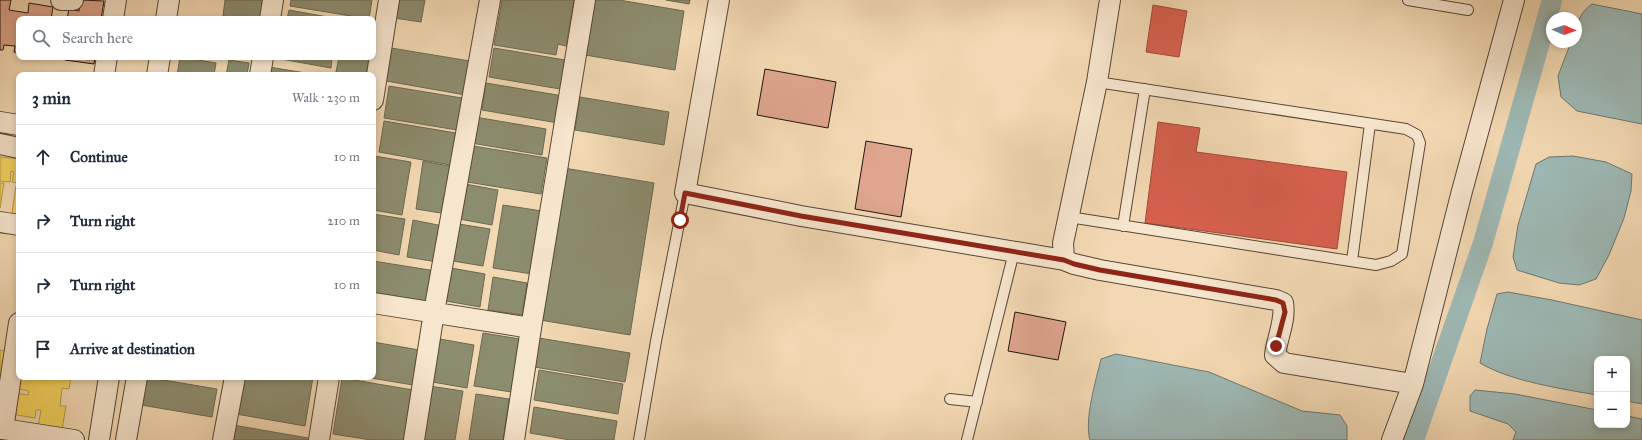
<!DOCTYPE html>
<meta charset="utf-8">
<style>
body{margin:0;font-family:"IM FELL Great Primer",serif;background:#f6f6f7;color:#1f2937}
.controls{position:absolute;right:12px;bottom:12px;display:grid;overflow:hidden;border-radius:8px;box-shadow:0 2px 6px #0003}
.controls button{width:36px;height:36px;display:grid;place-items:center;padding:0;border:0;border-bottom:1px solid #e0e1e3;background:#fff;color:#1f2937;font:20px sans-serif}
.compass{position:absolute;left:1546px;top:12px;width:36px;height:36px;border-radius:50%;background:#fff;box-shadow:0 2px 6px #0003;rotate:92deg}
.stop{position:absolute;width:12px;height:12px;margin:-9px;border:3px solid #8f2418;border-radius:50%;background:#fff}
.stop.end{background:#8f2418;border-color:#fff;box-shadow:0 1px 4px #0008}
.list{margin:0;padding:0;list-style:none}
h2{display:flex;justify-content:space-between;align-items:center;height:52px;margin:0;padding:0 16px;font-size:17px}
h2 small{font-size:13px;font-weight:400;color:#747a83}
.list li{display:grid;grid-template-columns:26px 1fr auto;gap:12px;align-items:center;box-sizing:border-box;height:64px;padding:0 16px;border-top:1px solid #e0e1e3}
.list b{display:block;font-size:15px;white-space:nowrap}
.list em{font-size:13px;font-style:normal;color:#747a83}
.icon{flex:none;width:22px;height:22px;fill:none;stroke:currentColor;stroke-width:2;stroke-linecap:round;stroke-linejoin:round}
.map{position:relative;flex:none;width:1642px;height:440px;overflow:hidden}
.search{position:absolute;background:#fff;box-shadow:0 2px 6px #0003;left:16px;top:16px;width:360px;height:44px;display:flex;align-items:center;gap:10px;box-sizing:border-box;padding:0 14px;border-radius:8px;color:#747a83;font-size:15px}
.panel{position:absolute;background:#fff;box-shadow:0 2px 6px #0003;left:16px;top:72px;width:360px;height:308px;border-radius:8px}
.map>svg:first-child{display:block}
.water{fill:#9eb9b5;stroke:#6c7872}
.homes{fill:#f6d55c;stroke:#b69c44}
.shops{fill:#d6604d;stroke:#a04a3a}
.industry{fill:#8c8c6e;stroke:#6c6951}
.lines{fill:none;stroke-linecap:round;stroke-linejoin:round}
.canal{stroke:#9eb9b5;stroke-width:20}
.building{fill:#dfa58e;stroke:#22160d}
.service-casing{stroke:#564736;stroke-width:12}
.minor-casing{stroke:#564736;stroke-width:22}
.service{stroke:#f7e6ce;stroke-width:10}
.minor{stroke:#f7e6ce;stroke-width:20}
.route{stroke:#8f2418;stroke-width:5}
</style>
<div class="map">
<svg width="1642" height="440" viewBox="0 0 1642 440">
<rect width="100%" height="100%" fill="#f3d9b3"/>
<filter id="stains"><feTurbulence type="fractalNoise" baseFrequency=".005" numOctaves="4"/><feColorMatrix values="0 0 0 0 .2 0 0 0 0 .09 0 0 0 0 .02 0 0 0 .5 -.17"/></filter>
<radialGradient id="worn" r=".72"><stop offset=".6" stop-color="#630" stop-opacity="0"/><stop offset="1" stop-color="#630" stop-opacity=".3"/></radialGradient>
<path class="water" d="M1592 4 1642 14V124L1577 111 1561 97 1558 76 1571 42H1576C1576 25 1578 14 1592 4Z
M1573 156 1606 162 1632 174 1631 191 1624 218 1609 255 1596 279 1579 285 1559 283 1517 270 1513 257 1518 225 1536 164 1549 157Z
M1508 292 1552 300 1642 320V404L1627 401V359H1597V395C1562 389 1510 381 1480 363L1487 329 1497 294Z
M1116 354 1209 372 1302 411 1340 415 1347 426V440H1090C1084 420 1096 380 1101 359Z
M1475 390 1515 394 1597 410V425H1627V416L1642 419V440H1513L1516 432 1508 424 1470 411V396Z"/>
<path class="homes" d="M0 157 19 159V183L12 182 14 172 11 171 10 182 0 181Z
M0 183H4L0 208Z
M16 186H19V215L12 213Z
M0 350 5 351 1 373H0Z
M19 377H41L48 379 49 377H71L69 389 62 388 60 406H66L62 430 38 427 41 410H36L35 418 11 414 14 393 28 395 29 391 15 388Z"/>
<path class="shops" d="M1153 5 1187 11 1179 57 1146 52Z
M1158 122 1200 128 1196 152 1347 172 1337 249 1145 223Z"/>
<path class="industry" d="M225 0H263L260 19H242L223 16Z
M291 0H372L369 19 290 6Z
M397 0H425L421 22 394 18Z
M502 0H574L566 46 558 44 556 55 494 45Z
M594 0H619L684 11 675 70 585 55Z
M666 0H690L689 4Z
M289 10 339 19H287Z
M391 48 476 62 471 96 386 81Z
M494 48 565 60 560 89 489 77Z
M180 57 216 63 214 75H177Z
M281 57H332L331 68 281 59Z
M339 57H369L366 75H352L336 72Z
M229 60 249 63 247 75H226Z
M269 67 318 75H268Z
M486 83 569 97 564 124 482 110Z
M389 86 462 98 457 130 384 118Z
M580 97 669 112 664 145 575 130Z
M475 117 546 129 542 155 471 143Z
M384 121 462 134 456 166 379 152Z
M473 146 547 158 541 194 467 182Z
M374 156 411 162 402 215 373 210Z
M423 161 454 167 447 214 416 209Z
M564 168 654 183 630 335 540 320Z
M465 184 498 190 492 225 459 219Z
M503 205 542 211 532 274 493 268Z
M373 214 405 219 399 255 373 250Z
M413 220 443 226 437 262 407 257Z
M459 224 490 229 483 266 453 261Z
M373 261 436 271 431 302 373 292Z
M451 268 485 274 480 307 446 301Z
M493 277 527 283 522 315 488 310Z
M483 333 520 339 511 392 474 386Z
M434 338 474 345 467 388 427 381Z
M539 338 630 353 625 382 534 367Z
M373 342 425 351 419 386 365 377H373Z
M539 370 623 384 618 414 534 400Z
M145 377 217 389 212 417 141 405Z
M243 377H313L305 426 236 414Z
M342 378 419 391 411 440H371L333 434Z
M429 386 463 391 455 440H420Z
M476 394 509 399 503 440H469Z
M534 407 617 421 614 440H570L530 433Z
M233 425 308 438V440H230Z"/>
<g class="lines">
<path class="canal" d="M1414 440 1483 243 1552 0"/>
</g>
<path class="building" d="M0 0H11L9 10 28 13 29 3 53 7 51 19H19V53L14 52 15 46 4 45 3 50H0Z
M81 0 104 1 101 19H67L69 9 79 11Z
M65 57H95L94 64 65 60Z
M765 69 836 82 828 128 757 115Z
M866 141 912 149 901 217 855 209Z
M1015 312 1066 322 1058 360 1008 351Z"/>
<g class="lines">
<defs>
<path id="service" d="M1408 0 1468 10
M1069 217 1376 265 1391 261 1402 254 1420 143 1417 135 1406 129 1097 82
M1123 226 1145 89
M1352 261 1370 124
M950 399 977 402
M639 440 656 341 685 193
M967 440 1014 252"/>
<path id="minor" d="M61 0H73
M719 0 685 193 801 216 1064 260
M1110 0 1097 82 1063 243 1064 260 1074 264 1100 270 1276 300 1283 303C1286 320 1277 338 1275 355L1284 363 1413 384
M113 19 116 0
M166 19 169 0
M270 19 273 0
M104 75 107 57
M157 75 160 57
M260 75 263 57
M373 100 389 0
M0 122 19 125
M0 144 19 148
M0 222 19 225
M373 303 531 328
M0 429H3L19 323
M3 429 74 440
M99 440 109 377
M126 440 137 377
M223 440 235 377
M319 440 329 377
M414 440 434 312 490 0
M514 440 531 328 585 0
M1392 440 1413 384 1462 191 1514 0"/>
</defs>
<use href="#service" class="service-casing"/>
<use href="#minor" class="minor-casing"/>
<use href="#service" class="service"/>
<use href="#minor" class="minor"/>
</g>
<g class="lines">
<path class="route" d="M680 220 685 193 801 216 1064 260 1074 264 1100 270 1276 300 1283 303 1285 312 1276 346"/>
</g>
<rect width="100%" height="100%" filter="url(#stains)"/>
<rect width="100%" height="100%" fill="url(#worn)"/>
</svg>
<div class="controls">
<button>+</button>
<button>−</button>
</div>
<svg class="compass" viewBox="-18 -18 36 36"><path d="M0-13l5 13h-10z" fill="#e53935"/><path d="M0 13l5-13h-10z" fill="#747a83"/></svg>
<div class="stop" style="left:680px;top:220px"></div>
<div class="stop end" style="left:1276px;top:346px"></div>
<div class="search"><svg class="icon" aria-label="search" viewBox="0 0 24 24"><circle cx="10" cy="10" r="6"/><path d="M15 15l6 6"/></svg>Search here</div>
<section class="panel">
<h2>3 min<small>Walk · 230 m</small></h2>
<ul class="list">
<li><svg class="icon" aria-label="ahead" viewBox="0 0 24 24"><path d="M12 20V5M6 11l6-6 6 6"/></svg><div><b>Continue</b></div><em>10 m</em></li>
<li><svg class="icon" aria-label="right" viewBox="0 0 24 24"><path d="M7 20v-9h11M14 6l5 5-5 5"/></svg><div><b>Turn right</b></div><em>210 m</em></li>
<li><svg class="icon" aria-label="right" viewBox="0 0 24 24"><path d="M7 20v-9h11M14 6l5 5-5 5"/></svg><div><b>Turn right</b></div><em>10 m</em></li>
<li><svg class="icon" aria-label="arrive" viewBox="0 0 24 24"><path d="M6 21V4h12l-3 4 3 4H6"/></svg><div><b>Arrive at destination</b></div></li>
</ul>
</section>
</div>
